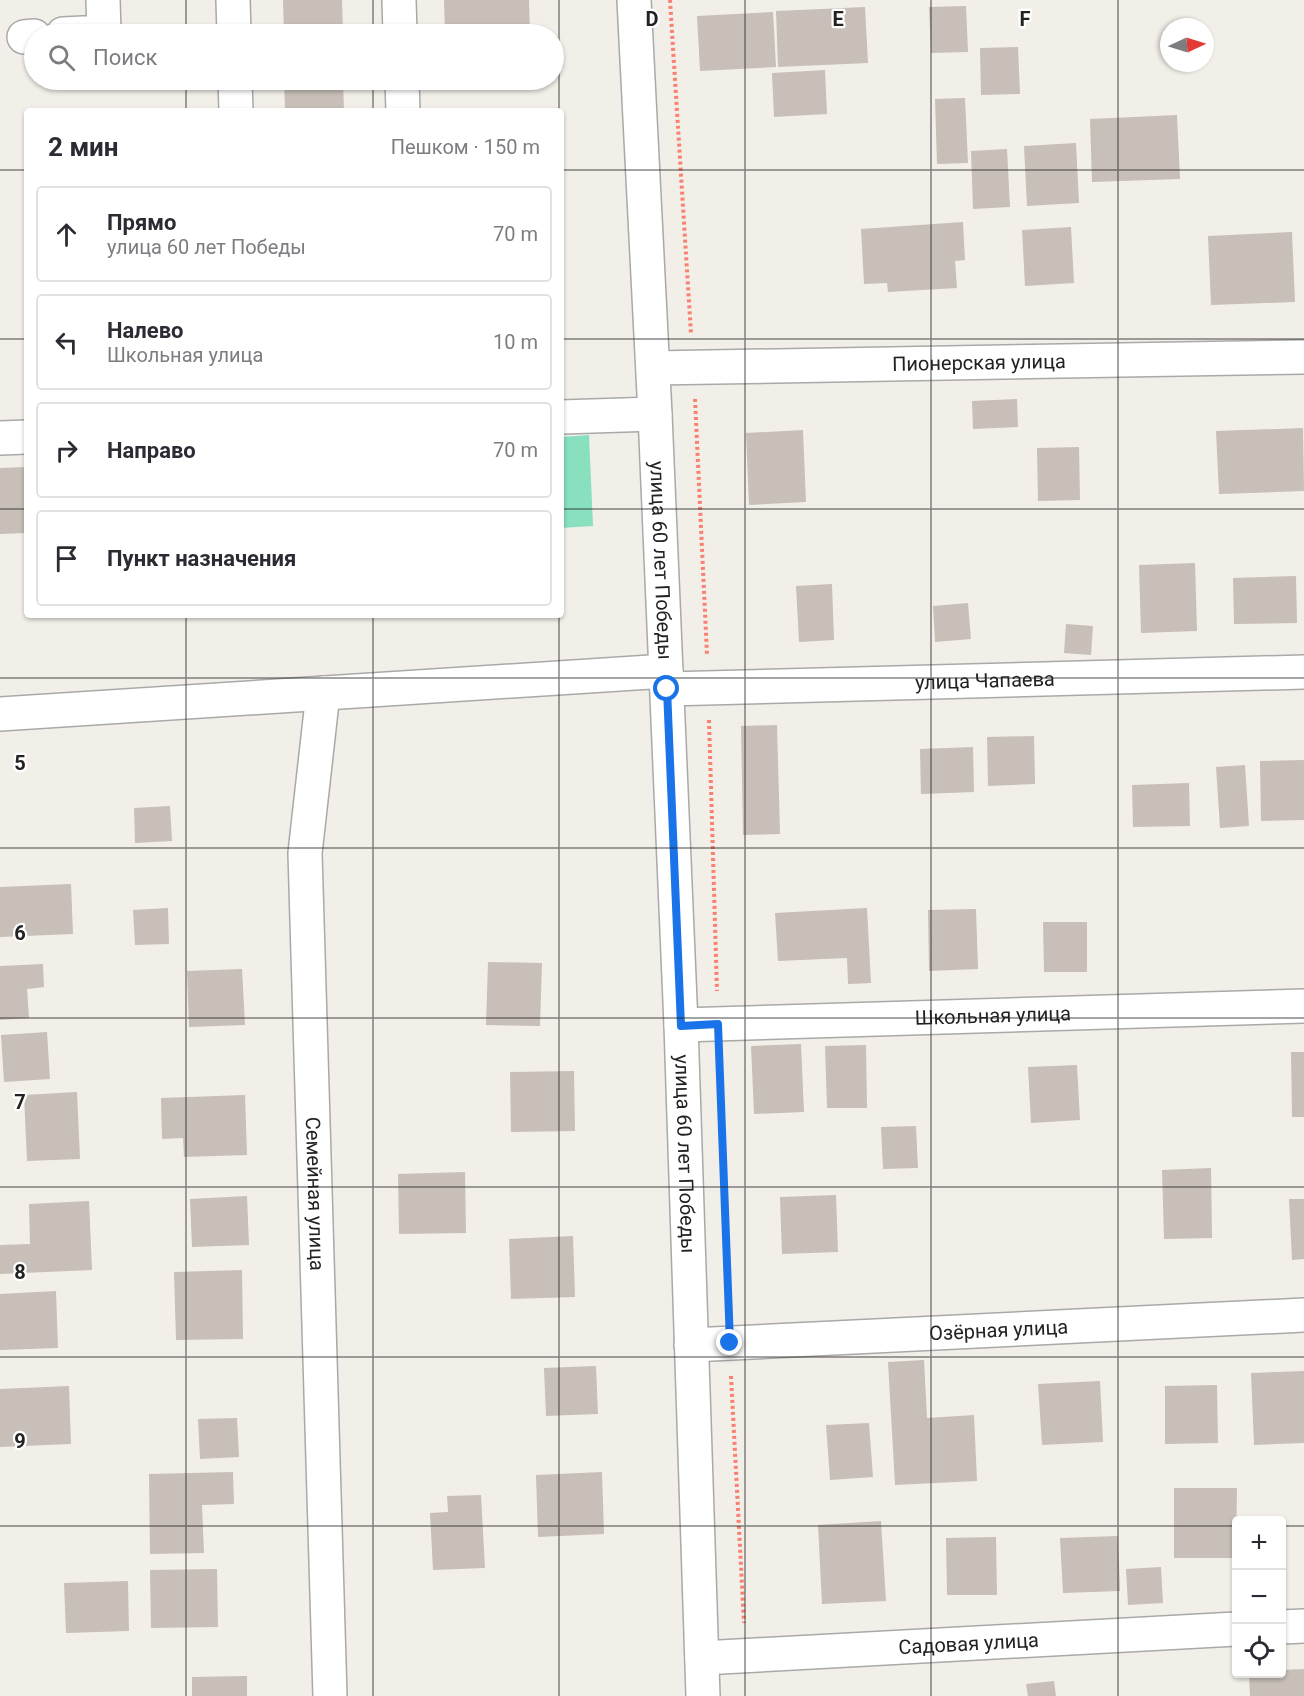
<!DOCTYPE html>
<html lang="ru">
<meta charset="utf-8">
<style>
body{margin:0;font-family:Roboto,sans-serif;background:#f7f7f7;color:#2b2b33}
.controls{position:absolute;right:18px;bottom:18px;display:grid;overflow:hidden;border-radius:6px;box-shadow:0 2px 4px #0004}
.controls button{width:54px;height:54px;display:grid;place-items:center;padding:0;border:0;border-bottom:2px solid #e1e1e2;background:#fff;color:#2b2b33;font:30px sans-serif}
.compass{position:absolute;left:1160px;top:18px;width:54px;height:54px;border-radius:50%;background:#fff;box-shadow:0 2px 4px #0004;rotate:86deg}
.stop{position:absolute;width:18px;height:18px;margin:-14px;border:4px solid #1a73e8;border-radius:50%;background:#fff}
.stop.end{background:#1a73e8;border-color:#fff;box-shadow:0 2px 6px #0008}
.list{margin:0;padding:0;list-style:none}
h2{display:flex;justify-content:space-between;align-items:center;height:78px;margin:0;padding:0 24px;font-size:26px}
h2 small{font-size:20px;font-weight:400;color:#7c7c81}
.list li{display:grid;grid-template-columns:39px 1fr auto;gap:18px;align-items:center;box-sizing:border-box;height:96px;margin:0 12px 12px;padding:0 12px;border:2px solid #e1e1e2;border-radius:6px}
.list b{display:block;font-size:22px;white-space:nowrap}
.list p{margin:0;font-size:20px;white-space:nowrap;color:#7c7c81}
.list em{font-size:20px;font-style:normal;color:#7c7c81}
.icon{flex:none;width:33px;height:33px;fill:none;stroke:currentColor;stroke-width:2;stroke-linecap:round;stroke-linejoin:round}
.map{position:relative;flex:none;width:1304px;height:1696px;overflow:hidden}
.search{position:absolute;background:#fff;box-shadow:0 2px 4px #0004;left:24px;top:24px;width:540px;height:66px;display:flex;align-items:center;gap:15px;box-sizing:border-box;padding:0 21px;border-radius:33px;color:#7c7c81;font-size:22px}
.panel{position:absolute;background:#fff;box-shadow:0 2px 4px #0004;left:24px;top:108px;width:540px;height:510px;border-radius:6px}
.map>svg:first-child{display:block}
.pitch{fill:#88e0be}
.building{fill:#c7bfb8}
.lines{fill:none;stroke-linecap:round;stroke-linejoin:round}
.minor-casing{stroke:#a9a9a9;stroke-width:36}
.path{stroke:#fa8072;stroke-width:4;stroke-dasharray:3 3;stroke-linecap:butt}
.minor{stroke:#fff;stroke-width:33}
.route{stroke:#1a73e8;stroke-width:8}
.grid{fill:none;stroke:#222;stroke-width:1.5;stroke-opacity:0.55}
.labels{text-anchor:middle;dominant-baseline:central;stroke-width:4.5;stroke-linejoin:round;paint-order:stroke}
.street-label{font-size:20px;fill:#222;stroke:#fff}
.grid-label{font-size:20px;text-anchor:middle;font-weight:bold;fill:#222;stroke:#fff;stroke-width:4.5;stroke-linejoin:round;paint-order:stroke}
</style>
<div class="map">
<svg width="1304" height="1696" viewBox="0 0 1304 1696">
<rect width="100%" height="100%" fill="#f2efe9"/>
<path class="pitch" d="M589 435 593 526 561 528V437Z"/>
<path class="building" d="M283 0H342L343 34H284Z
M444 0H529L530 34H445Z
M966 6 968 52 931 53 929 7Z
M865 7 868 63 778 67 776 11Z
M773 12 776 67 700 71 697 16Z
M1018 47 1020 94 981 95 980 48Z
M825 70 827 114 774 117 772 73Z
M284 80H343L344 111H285Z
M965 98 968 163 937 164 935 99Z
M1177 115 1180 179 1092 182 1090 119Z
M1076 143 1079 203 1027 206 1024 146Z
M1007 149 1010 207 973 209 971 151Z
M963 222 965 260 955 261 957 288 888 292 887 283 864 284 861 229Z
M1071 227 1074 283 1025 286 1022 230Z
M1292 232 1295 302 1211 305 1208 236Z
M1017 399 1018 427 973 429 972 401Z
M1303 428 1304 491 1219 494 1216 431Z
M803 430 806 502 749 505 746 433Z
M1079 447 1080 500 1038 501 1037 448Z
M27 467V533L0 534V468Z
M1195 563 1197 631 1141 633 1139 565Z
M1296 576 1297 623 1234 624 1233 578Z
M832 584 834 640 799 642 796 586Z
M968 603 971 639 935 642 933 606Z
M1066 624 1093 626 1091 655 1064 653Z
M777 725 780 834 743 835 741 726Z
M1034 736 1035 784 988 786 987 737Z
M973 747 974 792 921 794 920 749Z
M1304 760V820L1261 821 1260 761Z
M1245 765 1249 826 1220 828 1216 767Z
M1189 783 1190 826 1133 827 1132 785Z
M170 806 172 841 135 843 134 808Z
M71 884 73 934 0 937V887Z
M168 908 169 944 135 945 133 910Z
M867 908 871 983 848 984 847 958 778 961 775 913Z
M976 909 978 969 929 971 928 910Z
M1043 922H1087V972H1044Z
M488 962 542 963 540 1026 486 1025Z
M43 964 44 987 27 989 29 1018 0 1020V966Z
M242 969 245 1025 189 1027 187 971Z
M47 1032 50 1079 4 1082 1 1035Z
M801 1044 804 1112 754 1114 751 1046Z
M866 1045 867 1108H827L825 1046Z
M1291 1052H1304V1117H1292Z
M1077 1065 1080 1120 1031 1123 1028 1067Z
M574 1071 575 1131 511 1132 510 1072Z
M77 1092 80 1159 27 1161 24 1095Z
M245 1095 247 1155 184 1157 183 1138 162 1139 161 1098Z
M916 1126 918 1168 883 1169 881 1127Z
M1211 1168 1212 1238 1164 1239 1162 1170Z
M465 1172 466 1233 399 1234 398 1174Z
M836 1195 838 1252 782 1254 780 1197Z
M247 1196 249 1245 192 1247 190 1199Z
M1289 1199H1304V1259L1292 1260Z
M89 1201 92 1270 0 1274V1245L30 1244 29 1204Z
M573 1236 575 1297 511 1299 509 1239Z
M242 1270 243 1339 176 1340 174 1272Z
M56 1291 58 1348 0 1350V1294Z
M924 1360 927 1418 974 1415 977 1481 895 1485 888 1362Z
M596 1366 598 1414 546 1416 544 1368Z
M1304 1371V1443L1254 1445 1251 1373Z
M1100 1381 1103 1442 1042 1445 1038 1384Z
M1217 1385 1218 1443 1165 1444V1386Z
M69 1386 71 1444 0 1447V1389Z
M237 1418 239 1457 200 1459 198 1419Z
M869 1423 873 1477 830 1480 826 1425Z
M233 1472 234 1504 202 1505 204 1553 150 1554 149 1474Z
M602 1472 604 1534 538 1537 536 1475Z
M1174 1488H1237L1236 1558H1174Z
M481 1495 485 1568 433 1570 430 1513 448 1512 447 1496Z
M881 1521 886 1601 822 1604 818 1525Z
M1118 1536 1120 1591 1063 1593 1060 1538Z
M996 1537 997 1595H947L946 1538Z
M1161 1567 1163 1603 1128 1605 1126 1569Z
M217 1569 218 1627 151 1628 150 1570Z
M128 1581 129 1631 66 1633 64 1583Z
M1304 1669V1696H1250L1249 1674H1282V1670Z
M247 1676V1696H192V1677Z
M1054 1681 1056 1696H1028L1026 1684Z"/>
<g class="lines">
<defs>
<g id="minor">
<path d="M233 0 234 34"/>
<path d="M399 0 400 34"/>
<path id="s1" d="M634 0 655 414 681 1025 703 1696"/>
<path d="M63 34 104 32 103 0"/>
<path d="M24 37 34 36"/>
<path d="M235 80 236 111"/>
<path d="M402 80 403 111"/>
<path id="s2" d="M653 368 1304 357"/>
<path d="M561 417 655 414"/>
<path d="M0 438 27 437"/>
<path id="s3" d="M667 689 1304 672"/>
<path id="s4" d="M323 693 305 853 330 1696"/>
<path d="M0 714 666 671"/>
<path id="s5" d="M681 1025 1304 1006"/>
<path id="s6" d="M691 1345 1304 1315"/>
<path d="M1282 1627 1304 1626"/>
<path id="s7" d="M702 1658 1236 1629"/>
</g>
</defs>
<use href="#minor" class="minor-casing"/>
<path class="path" d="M670 0 691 334
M695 399 707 655
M709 720 717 991
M719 1055 729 1312
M731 1376 744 1623"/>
<use href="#minor" class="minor"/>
</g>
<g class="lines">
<path class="route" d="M667 689 681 1026 718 1024 730 1343"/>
</g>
<path class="grid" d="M186 0V34M373 0V34M559 0V111M745 0V1696M931 0V1696M1118 0V1696M186 80V111M373 80V111M0 170H27M561 170H1304M0 339H27M561 339H1304M0 509H27M561 509H1304M186 615V1696M373 615V1696M559 615V1696M0 678H1304M0 848H1304M0 1018H1304M0 1187H1304M0 1357H1304M0 1526H1236M1282 1526H1304"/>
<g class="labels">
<g class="street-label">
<text stroke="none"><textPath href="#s2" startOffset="326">Пионерская улица</textPath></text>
<text stroke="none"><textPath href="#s1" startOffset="561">улица 60 лет Победы</textPath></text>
<text stroke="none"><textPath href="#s3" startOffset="318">улица Чапаева</textPath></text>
<text stroke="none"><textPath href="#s5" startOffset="312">Школьная улица</textPath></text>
<text stroke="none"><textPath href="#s1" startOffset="1155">улица 60 лет Победы</textPath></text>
<text stroke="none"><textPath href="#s4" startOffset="502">Семейная улица</textPath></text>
<text stroke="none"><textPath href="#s6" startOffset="308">Озёрная улица</textPath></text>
<text stroke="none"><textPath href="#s7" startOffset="267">Садовая улица</textPath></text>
</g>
</g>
<g class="grid-label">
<text x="652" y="26">D</text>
<text x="838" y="26">E</text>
<text x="1025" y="26">F</text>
<text x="20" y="770">5</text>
<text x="20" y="940">6</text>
<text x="20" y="1109">7</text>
<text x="20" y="1279">8</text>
<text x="20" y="1448">9</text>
</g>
</svg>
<div class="controls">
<button>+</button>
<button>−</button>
<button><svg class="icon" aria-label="locate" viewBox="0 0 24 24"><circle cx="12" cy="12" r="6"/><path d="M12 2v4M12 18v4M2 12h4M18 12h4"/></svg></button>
</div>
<svg class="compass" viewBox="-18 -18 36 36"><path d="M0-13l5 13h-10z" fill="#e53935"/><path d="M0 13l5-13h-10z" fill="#7c7c81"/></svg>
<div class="stop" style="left:667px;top:689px"></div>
<div class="stop end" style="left:730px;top:1343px"></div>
<div class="search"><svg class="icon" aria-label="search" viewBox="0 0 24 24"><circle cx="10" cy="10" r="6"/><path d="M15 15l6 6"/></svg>Поиск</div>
<section class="panel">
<h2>2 мин<small>Пешком · 150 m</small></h2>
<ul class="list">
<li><svg class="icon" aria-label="ahead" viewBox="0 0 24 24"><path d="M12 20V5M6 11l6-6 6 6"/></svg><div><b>Прямо</b><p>улица 60 лет Победы</p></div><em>70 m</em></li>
<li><svg class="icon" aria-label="left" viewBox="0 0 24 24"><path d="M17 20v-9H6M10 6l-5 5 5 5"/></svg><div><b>Налево</b><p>Школьная улица</p></div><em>10 m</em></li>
<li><svg class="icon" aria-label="right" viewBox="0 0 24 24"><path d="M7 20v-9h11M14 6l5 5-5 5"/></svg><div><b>Направо</b></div><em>70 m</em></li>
<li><svg class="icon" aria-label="arrive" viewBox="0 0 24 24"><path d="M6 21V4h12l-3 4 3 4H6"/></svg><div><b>Пункт назначения</b></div></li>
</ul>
</section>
</div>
